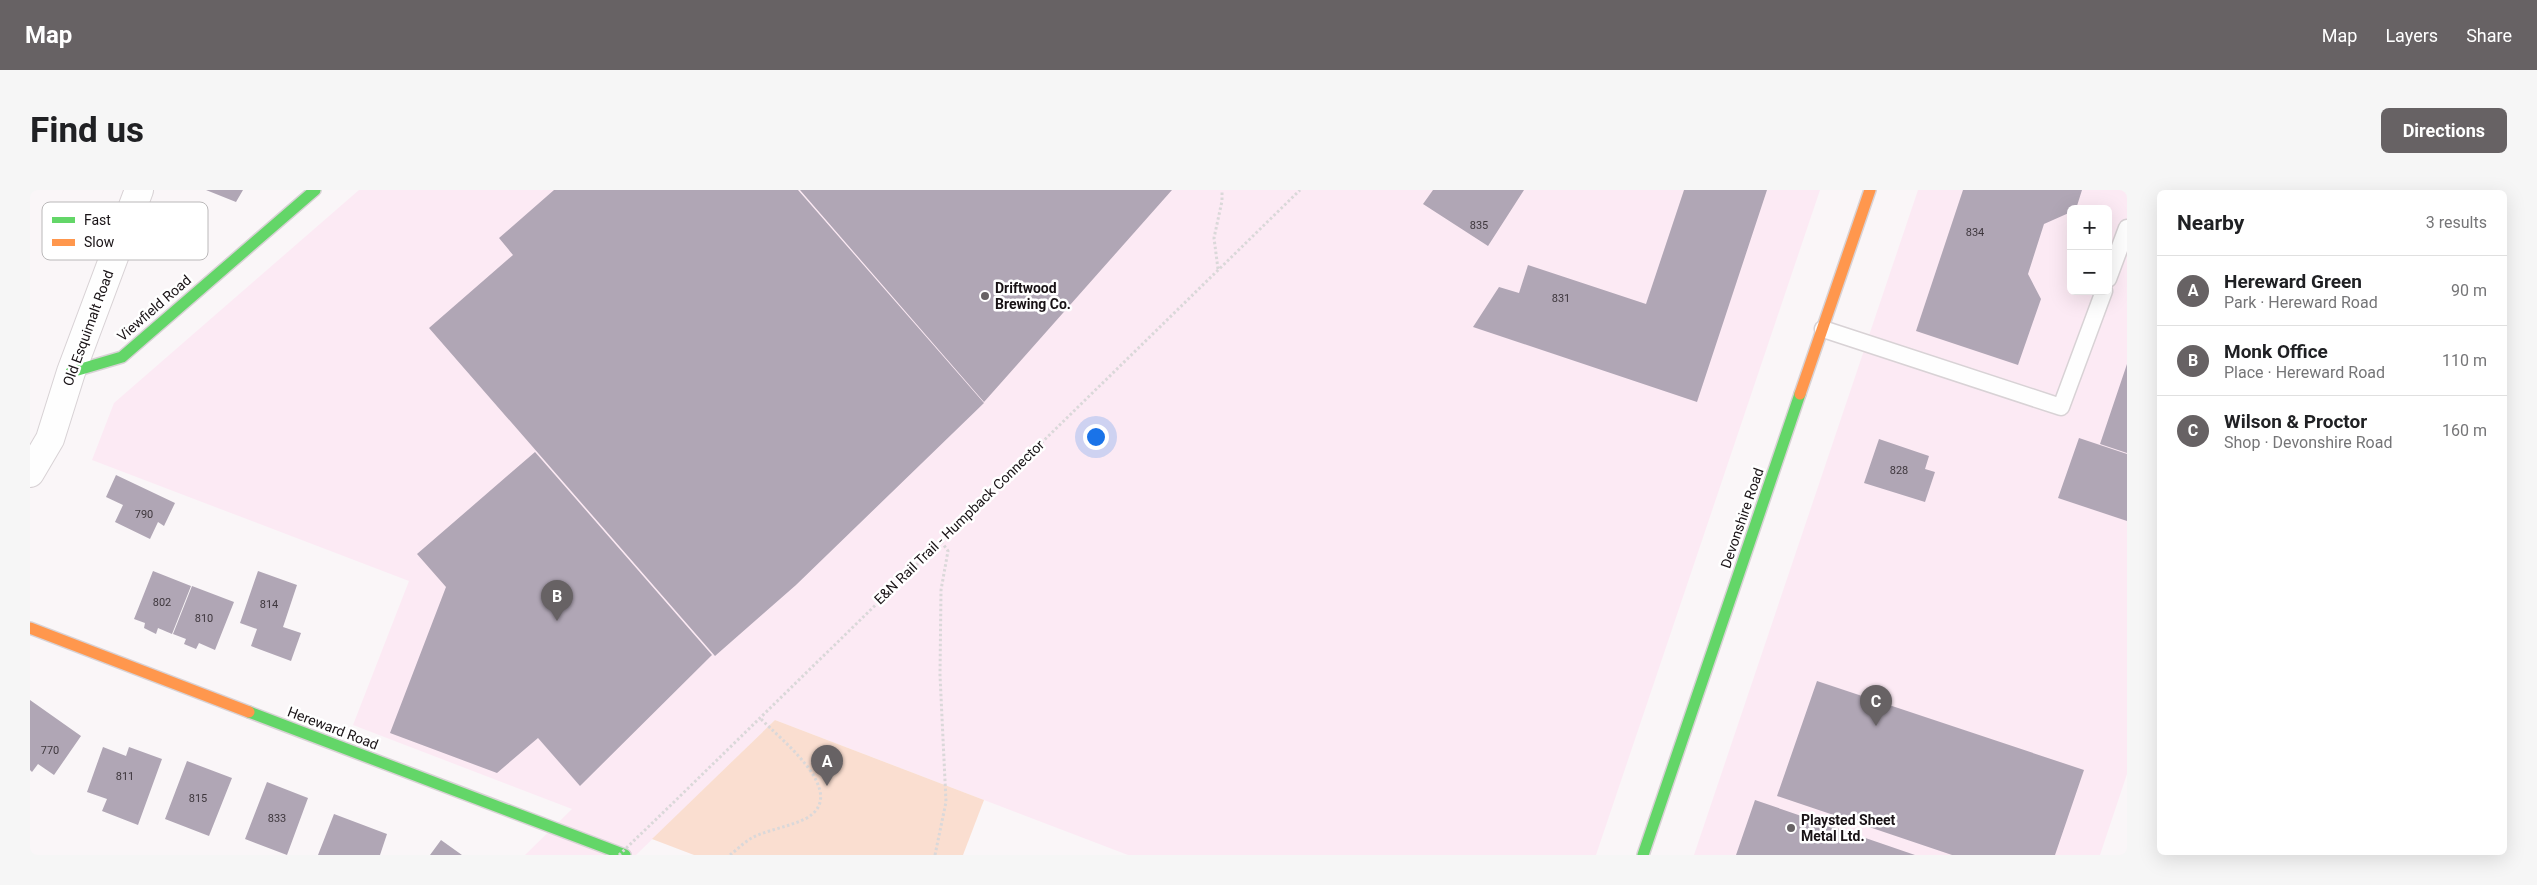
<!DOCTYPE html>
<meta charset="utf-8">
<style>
body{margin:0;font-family:Roboto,sans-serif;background:#f6f6f6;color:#202124}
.controls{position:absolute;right:15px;top:15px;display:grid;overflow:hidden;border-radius:8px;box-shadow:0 5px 20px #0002}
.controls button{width:45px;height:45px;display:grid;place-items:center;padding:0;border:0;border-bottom:1px solid #e0e0e0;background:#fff;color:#202124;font:25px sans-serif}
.you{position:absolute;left:1065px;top:246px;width:18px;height:18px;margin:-12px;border:4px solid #fff;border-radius:50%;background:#1a73e8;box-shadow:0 0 0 8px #1a73e833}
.badge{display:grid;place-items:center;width:32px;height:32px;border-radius:50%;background:#676264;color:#fff;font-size:16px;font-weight:700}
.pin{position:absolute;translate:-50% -41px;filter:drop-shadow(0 1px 2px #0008)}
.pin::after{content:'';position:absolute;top:26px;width:18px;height:15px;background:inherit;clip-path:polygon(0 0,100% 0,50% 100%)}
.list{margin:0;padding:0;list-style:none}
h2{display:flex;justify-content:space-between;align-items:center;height:65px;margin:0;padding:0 20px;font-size:21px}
h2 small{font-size:16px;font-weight:400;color:#757577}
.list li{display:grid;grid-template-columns:32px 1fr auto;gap:15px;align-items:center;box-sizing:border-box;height:70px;padding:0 20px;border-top:1px solid #e0e0e0}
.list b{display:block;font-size:19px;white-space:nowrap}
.list p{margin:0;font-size:16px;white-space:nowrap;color:#757577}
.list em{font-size:16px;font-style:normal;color:#757577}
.map{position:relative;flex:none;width:2097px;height:665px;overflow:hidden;border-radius:8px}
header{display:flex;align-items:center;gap:30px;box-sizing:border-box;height:70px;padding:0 25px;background:#676264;color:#fff}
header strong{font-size:24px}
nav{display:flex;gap:28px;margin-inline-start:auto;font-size:18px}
.intro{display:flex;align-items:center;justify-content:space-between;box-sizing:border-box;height:120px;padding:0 30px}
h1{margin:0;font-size:35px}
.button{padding:12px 22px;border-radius:8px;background:#676264;color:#fff;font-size:18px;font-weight:700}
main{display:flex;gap:30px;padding:0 30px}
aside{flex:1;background:#fff;border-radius:8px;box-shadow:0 5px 20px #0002}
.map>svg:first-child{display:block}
.built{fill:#fceaf4;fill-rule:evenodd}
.green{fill:#faded0}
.building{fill:#b0a6b5}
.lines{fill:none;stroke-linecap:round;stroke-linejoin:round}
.lane-casing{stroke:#d8d2d5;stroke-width:19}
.street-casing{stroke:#d8d2d5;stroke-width:30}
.fast-casing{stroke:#d8d2d5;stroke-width:14}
.slow-casing{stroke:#d8d2d5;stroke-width:14}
.path{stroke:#dad8d9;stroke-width:3;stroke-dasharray:2.5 2.5;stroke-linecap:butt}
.lane{stroke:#fefefe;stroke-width:16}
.street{stroke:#fefefe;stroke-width:28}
.fast{stroke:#63d668;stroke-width:11}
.slow{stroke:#ff974d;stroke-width:11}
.path-bridge{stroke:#dad8d9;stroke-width:3;stroke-dasharray:2.5 2.5;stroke-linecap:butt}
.poi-dot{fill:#676264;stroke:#fff;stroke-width:2}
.labels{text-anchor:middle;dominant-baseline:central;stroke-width:5;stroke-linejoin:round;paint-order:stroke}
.number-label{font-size:11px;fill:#3e373d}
.poi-label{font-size:14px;font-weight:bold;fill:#181215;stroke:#fff;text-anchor:start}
.street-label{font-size:14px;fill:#181215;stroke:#fff}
.key{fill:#fff;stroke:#bab8b9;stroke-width:1}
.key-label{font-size:14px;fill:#181215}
</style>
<header>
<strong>Map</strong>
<nav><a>Map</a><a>Layers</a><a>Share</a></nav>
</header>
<div class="intro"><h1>Find us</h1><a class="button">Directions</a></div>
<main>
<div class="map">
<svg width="2097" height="665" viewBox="0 0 2097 665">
<rect width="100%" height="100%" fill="#faf6f8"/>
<path class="built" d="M329 0H1790L1566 665H1098L745 530 606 665H495L542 619 323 535 379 391 62 270 84 213Z
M1888 0H2097V584L2070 665H1664ZM2041 19H2078V101H2041Z"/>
<path class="green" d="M745 530 954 610 933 665H664L622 649Z"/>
<path class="building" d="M176 0H213L206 12Z
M524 0H768L954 213 766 395 685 466 399 138 483 65 469 48Z
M770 0H1142L954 212Z
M1403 0H1494L1458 56 1393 14Z
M1654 0H1737L1667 212 1443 137 1469 97 1489 103 1498 75 1616 114Z
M1933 0H2052L2046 19H2041V22L2014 34 1998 84 2011 109 1988 175 1886 141Z
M2097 174V263L2070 254Z
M2049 248 2097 264V331L2028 308Z
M1849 249 1899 266 1895 279 1905 282 1895 312 1834 293Z
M505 262 682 465 550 596 508 548 467 583 360 543 416 397 387 364Z
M86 285 145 313 134 336 128 332 120 349 85 332 93 315 76 307Z
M123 381 161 396 142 444 128 438 126 444 114 438 115 433 104 429Z
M228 381 267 395 253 437 271 443 261 471 221 456 227 439 210 433Z
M162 396 204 412 185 460 169 453 166 459 154 454 156 449 143 444Z
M1787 491 2054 580 2025 665H1922L1747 606Z
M0 510 51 546 24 585 8 574 2 582 0 580Z
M73 557 96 566 99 557 132 569 108 635 72 621 77 609 57 602Z
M157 571 202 588 179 646 135 629Z
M237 592 278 608 257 665 215 649Z
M1725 610 1885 665H1706Z
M304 624 357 644 350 665H288Z
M411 650 432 665H400Z"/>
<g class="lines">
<defs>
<path id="lane" d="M2078 89 2097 38
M1793 139 2031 217 2074 101"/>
<path id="street" d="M0 283 20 249 41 182 109 0"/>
<path id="fast" d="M41 182 92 167 285 0
M219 522 595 665
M1613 665 1770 204"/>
<path id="slow" d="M1770 204 1840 0
M0 438 219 522"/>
</defs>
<use href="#lane" class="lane-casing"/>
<use href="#street" class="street-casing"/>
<use href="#fast" class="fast-casing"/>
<use href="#slow" class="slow-casing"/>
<path class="path" d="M1188 79 1184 48 1192 11V0
M643 613 1270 0
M700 665C709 658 717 649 728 645 743 639 760 636 775 629 822 604 750 549 731 529
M905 665 916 612 910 485 911 400 918 361 910 350"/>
<use href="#lane" class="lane"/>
<use href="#street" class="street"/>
<use href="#fast" class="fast"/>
<use href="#slow" class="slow"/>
<path class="path-bridge" d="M589 665 643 613"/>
</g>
<g class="poi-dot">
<circle cx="955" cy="106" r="5"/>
<circle cx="1761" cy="638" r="5"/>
</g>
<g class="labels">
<g class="number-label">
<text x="1449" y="35">835</text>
<text x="1945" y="42">834</text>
<text x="1531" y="108">831</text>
<text x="1869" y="280">828</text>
<text x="114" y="324">790</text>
<text x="132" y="412">802</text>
<text x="239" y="414">814</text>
<text x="174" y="428">810</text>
<text x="20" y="560">770</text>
<text x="95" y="586">811</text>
<text x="168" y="608">815</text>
<text x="247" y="628">833</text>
</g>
<g class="poi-label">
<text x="965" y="98">Driftwood<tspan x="965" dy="16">Brewing Co.</tspan></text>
<text x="1771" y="630">Playsted Sheet<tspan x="1771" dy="16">Metal Ltd.</tspan></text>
</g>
<g class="street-label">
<text transform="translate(124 118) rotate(-41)">Viewfield Road</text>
<text transform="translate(58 138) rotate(-70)">Old Esquimalt Road</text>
<text transform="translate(1712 328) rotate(-71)">Devonshire Road</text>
<text transform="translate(929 332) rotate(-44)">E&amp;N Rail Trail - Humpback Connector</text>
<text transform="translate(303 538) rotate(21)">Hereward Road</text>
</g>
</g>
<rect x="12" y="12" width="166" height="58" rx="8" class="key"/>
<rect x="22" y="27" width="23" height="6" fill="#63d668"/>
<rect x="22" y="49" width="23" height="7" fill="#ff974d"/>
<g class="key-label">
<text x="54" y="35">Fast</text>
<text x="54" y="57">Slow</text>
</g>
</svg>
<div class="controls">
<button>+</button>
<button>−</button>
</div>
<div class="you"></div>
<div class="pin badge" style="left:797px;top:596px">A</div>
<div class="pin badge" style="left:527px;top:431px">B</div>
<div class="pin badge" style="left:1846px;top:536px">C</div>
</div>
<aside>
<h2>Nearby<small>3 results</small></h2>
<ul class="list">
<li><span class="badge">A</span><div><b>Hereward Green</b><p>Park · Hereward Road</p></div><em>90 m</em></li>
<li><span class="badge">B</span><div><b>Monk Office</b><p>Place · Hereward Road</p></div><em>110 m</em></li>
<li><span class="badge">C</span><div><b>Wilson &amp; Proctor</b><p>Shop · Devonshire Road</p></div><em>160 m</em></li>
</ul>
</aside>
</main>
